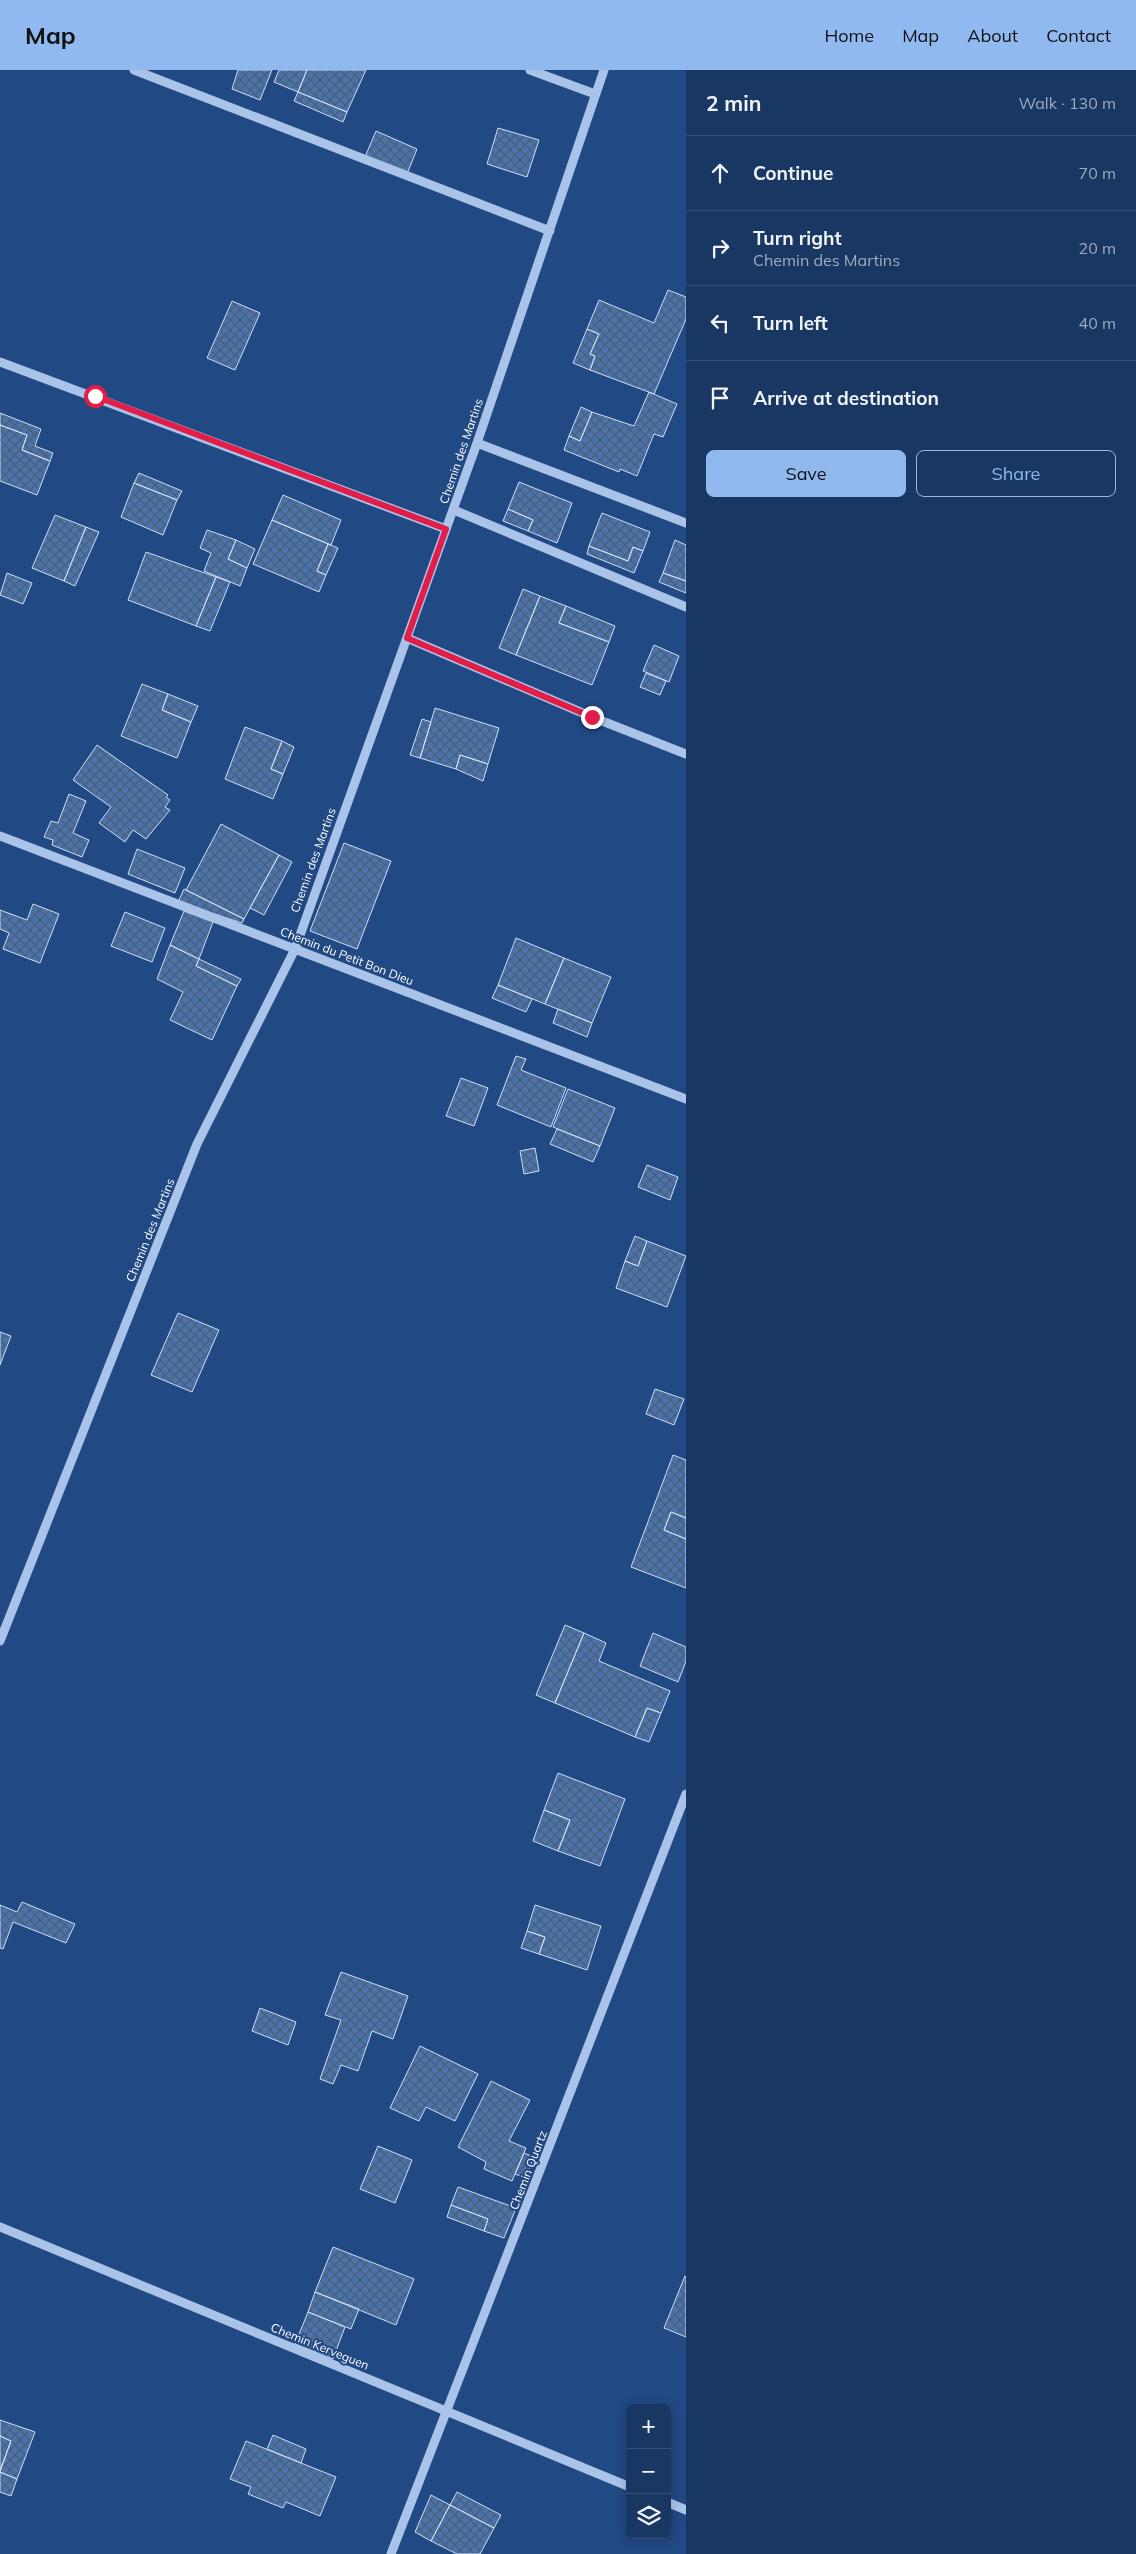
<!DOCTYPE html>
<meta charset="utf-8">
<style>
body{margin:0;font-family:Mulish,sans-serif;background:#26426c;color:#f1f3f6}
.controls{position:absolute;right:15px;bottom:15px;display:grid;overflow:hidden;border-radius:8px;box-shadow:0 2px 12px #0003}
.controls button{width:45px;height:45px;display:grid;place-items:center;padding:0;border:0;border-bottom:1px solid #375178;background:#193763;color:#f1f3f6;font:25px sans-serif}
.stop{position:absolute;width:15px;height:15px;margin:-11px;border:4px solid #e11d48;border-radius:50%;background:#fff}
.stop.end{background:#e11d48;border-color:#fff;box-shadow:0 1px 5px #0008}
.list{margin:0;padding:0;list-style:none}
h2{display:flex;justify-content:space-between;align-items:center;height:65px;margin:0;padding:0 20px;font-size:21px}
h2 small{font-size:16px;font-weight:400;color:#9facbe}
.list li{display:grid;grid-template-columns:32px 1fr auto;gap:15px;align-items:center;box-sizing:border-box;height:75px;padding:0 20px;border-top:1px solid #375178}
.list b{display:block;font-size:19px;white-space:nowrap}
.list p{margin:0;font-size:16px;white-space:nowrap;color:#9facbe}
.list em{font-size:16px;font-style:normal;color:#9facbe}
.actions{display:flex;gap:10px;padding:15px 20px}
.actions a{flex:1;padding:11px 0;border:1px solid #90b9f0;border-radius:8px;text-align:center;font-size:18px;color:#90b9f0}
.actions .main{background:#90b9f0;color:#111}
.icon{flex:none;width:28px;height:28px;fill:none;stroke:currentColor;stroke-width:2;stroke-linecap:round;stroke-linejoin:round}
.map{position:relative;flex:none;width:686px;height:2484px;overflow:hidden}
header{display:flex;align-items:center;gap:30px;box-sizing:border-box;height:70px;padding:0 25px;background:#90b9f0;color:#111}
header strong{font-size:24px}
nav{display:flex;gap:28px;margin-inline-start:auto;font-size:18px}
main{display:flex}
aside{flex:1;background:#193763}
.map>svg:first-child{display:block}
.building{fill:url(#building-cross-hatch);stroke:#cedff7}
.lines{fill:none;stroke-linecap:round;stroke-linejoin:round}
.minor{stroke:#aac4e9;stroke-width:9}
.route{stroke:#e11d48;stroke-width:6}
.labels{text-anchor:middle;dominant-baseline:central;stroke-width:4;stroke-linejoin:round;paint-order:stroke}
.street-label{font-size:12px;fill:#fff;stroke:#214984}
</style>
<header>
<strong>Map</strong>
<nav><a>Home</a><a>Map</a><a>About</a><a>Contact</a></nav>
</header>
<main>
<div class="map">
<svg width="686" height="2484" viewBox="0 0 686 2484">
<defs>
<pattern id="building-cross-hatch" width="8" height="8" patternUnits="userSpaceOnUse" patternTransform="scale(1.25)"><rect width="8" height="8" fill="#4a73ac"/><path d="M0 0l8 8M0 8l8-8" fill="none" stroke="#4b5e77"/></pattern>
</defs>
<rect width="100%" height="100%" fill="#214984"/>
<path class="building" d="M238 0H272L260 30 232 19Z
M279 0H307L298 22 274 12Z
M307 0H366L347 42 298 22Z
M298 22 347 42 343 52 294 31Z
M498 58 539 70 527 107 487 94Z
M376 61 417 79 407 104 365 87Z
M668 220 686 227V249L654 324 590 300 595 286 590 284 599 264 587 259 599 230 654 253Z
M232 231 260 243 235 300 207 288Z
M587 259 599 264 590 284 595 286 590 300 573 293Z
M649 322 677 334 663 367 654 364 637 406 620 399 619 402 564 380 569 366 580 371 592 342 634 356Z
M581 337 592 342 580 371 569 366Z
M0 343 41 359 35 376 53 383 50 391 22 380 27 365 0 355Z
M0 355 27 365 22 380 50 391 37 425 0 411Z
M139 403 182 421 177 430 134 413Z
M519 412 572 433 557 473 528 461 533 450 508 439Z
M134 413 177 430 163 465 121 447Z
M283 425 341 450 331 475 272 450Z
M508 439 533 450 528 461 503 451Z
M602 443 650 462 643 481 633 477 628 491 589 476Z
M55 445 86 457 64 511 32 498Z
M272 450 328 474 317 501 326 505 319 522 253 494Z
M86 457 99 462 75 516 64 511Z
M207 460 236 470 228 489 247 498 240 516 204 501 211 483 200 478Z
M236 470 255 479 247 498 228 489Z
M675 470 686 475V511L663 503Z
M328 474 338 478 326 505 317 501Z
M589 476 628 491 633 477 643 481 634 503 587 484Z
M146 482 216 507 196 556 128 530Z
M7 503 32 513 23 534 0 525Z
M663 503 686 511V523L659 512Z
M216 507 230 512 210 561 196 556Z
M523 519 540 526 516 585 499 578Z
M540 526 566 536 559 553 609 572 592 615 516 585Z
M566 536 615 556 609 572 559 553Z
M654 575 679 586 669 612 643 601Z
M646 603 666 611 660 625 640 617Z
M142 614 168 624 162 640 191 652 177 688 121 666Z
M168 624 198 636 191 652 162 640Z
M435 638 499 658 488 694 460 685 456 699 420 688Z
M422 649 431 652 420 688 410 685Z
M245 657 282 671 271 699 283 704 273 729 225 709Z
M282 671 294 677 283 704 271 699Z
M97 675 168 725 166 727 170 730 165 737 170 740 146 769 133 760 125 772 99 753 111 737 73 710Z
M460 685 488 694 483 711 456 699Z
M69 724 86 731 73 763 89 770 82 787 52 775 53 770 44 767 51 751 58 753Z
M221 754 279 785 244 849 186 820Z
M344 773 391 791 357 879 310 861Z
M137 779 185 798 175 823 128 804Z
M279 785 292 792 264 845 250 838Z
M184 819 244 849 242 853 178 832Z
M33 834 59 844 40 893 3 879 9 863 0 859V840L27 850Z
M184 841 213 852 199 889 170 875Z
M125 842 165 858 152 892 111 876Z
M516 868 564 888 545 934 498 915Z
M170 875 199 889 196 896 237 916 212 970 170 950 183 922 157 909Z
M564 888 611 907 592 953 545 934Z
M199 889 241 909 237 916 196 896Z
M498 915 532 929 526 942 492 928Z
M558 939 592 953 587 967 553 953Z
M516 986 526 989 521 1000 566 1018 551 1057 497 1035Z
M461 1008 488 1018 474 1056 446 1046Z
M568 1019 615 1038 600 1076 553 1057Z
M557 1059 600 1076 593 1092 550 1074Z
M535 1078 539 1101 524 1104 520 1081Z
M647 1095 678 1107 670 1130 638 1117Z
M635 1166 647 1171 638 1196 625 1191Z
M647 1171 686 1186 667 1237 616 1218 625 1191 638 1196Z
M178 1243 219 1260 192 1322 151 1305Z
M0 1262 11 1266 0 1295Z
M655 1319 684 1329 674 1355 646 1344Z
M673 1385 686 1390V1448L671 1442 664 1460 686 1469V1518L631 1497Z
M671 1442 686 1448V1469L664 1460Z
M565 1555 584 1563 555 1633 536 1625Z
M584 1563 606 1573 599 1591 670 1621 661 1643 647 1638 635 1667 555 1633Z
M653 1563 686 1577V1591L678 1612 640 1596Z
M647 1638 661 1643 649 1672 635 1667Z
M558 1703 625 1729 600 1796 558 1781 570 1750 544 1740Z
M544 1740 570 1750 558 1781 533 1771Z
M22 1832 75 1854 66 1873 13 1852 3 1879 0 1878V1835L17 1842Z
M535 1835 601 1856 587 1900 539 1884 545 1867 527 1861Z
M527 1861 545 1867 539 1884 521 1878Z
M341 1902 408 1926 393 1969 372 1961 358 2001 341 1995 333 2014 320 2009 341 1950 325 1945Z
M260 1938 296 1952 288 1975 252 1961Z
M420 1976 478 2004 455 2051 426 2037 419 2051 390 2038Z
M491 2011 530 2030 509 2071 526 2078 512 2111 484 2099 486 2092 458 2077Z
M378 2076 412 2090 395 2133 360 2119Z
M524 2083 534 2087 526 2108 515 2104Z
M458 2117 516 2138 504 2168 484 2161 488 2149 451 2135Z
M451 2135 488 2149 484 2161 447 2147Z
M333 2177 414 2209 396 2255 315 2222Z
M685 2206 686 2207V2267L664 2258Z
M315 2222 359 2239 351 2259 308 2242Z
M308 2242 345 2257 333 2289 295 2274Z
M0 2350 35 2362 17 2409 0 2402 11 2371 0 2366Z
M273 2365 306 2379 301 2393 267 2379Z
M0 2366 11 2371 0 2400Z
M246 2371 336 2407 320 2446 286 2432 283 2438 248 2424 251 2417 230 2409Z
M0 2402 17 2409 11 2426 0 2422Z
M457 2422 501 2445 494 2458 450 2435Z
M431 2425 450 2435 431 2471 415 2462Z
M450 2435 494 2458 480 2484H457L431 2471Z"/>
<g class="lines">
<path class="minor" d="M134 0 550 161
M530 0 595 24
M0 292 446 459
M477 373 686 453
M454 440 686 537
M407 568 592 647 686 684
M0 766 686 1029
M0 1571 197 1074 295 879 477 373 604 0
M0 2157 630 2417
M667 2432 686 2440
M391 2484 686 1724"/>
</g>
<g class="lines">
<path class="route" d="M95 326 446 459 407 568 592 647"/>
</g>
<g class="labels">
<g class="street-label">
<text transform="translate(461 381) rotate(-71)">Chemin des Martins</text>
<text transform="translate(313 790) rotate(-70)">Chemin des Martins</text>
<text transform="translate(347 886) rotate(21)">Chemin du Petit Bon Dieu</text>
<text transform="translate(150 1160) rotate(-68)">Chemin des Martins</text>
<text transform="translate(528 2100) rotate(-69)">Chemin Quartz</text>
<text transform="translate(320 2276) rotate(22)">Chemin Kerveguen</text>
</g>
</g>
</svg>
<div class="controls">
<button>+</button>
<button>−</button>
<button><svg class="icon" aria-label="layers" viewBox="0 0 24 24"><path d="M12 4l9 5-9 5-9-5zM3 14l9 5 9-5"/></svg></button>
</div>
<div class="stop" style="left:95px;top:326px"></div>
<div class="stop end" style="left:592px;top:647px"></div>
</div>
<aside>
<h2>2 min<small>Walk · 130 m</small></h2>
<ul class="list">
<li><svg class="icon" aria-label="ahead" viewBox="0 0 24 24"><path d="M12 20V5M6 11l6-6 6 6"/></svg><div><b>Continue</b></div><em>70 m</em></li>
<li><svg class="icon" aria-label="right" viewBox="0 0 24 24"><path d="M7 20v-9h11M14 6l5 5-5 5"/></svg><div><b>Turn right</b><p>Chemin des Martins</p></div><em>20 m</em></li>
<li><svg class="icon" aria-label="left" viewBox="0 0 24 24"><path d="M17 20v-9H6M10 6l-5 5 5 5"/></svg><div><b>Turn left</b></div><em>40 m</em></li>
<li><svg class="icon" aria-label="arrive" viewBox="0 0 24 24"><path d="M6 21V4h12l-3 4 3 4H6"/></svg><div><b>Arrive at destination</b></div></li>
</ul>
<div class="actions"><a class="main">Save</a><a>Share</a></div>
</aside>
</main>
